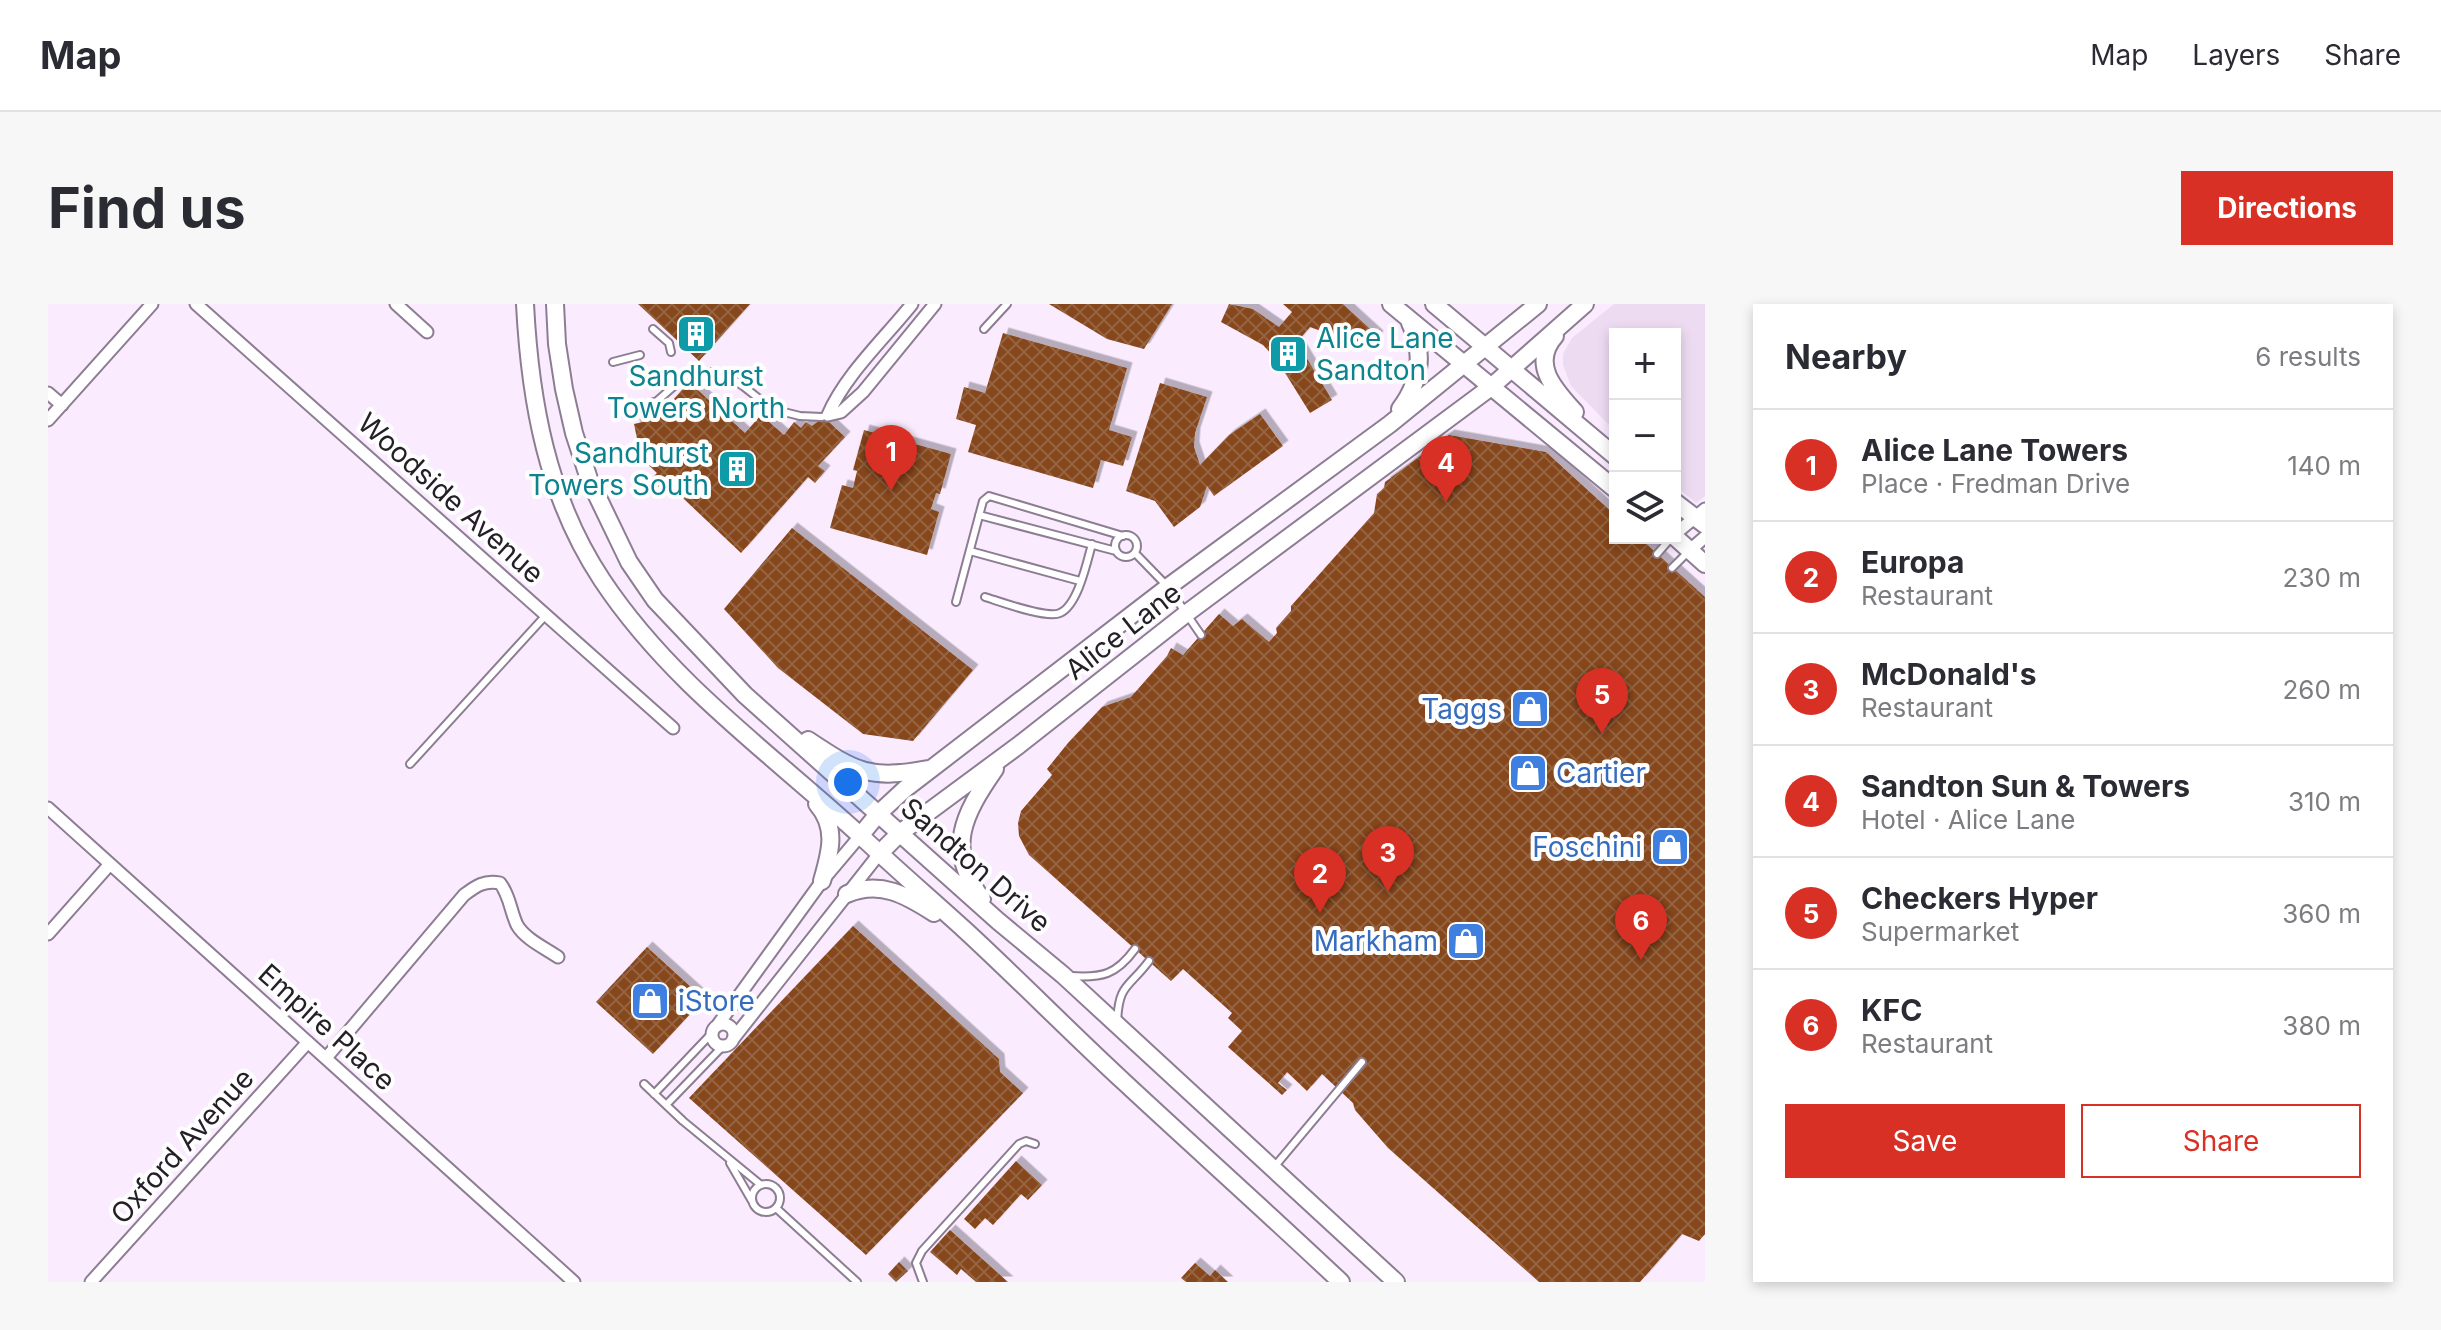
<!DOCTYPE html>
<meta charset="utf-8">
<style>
body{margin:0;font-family:Inter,sans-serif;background:#f7f7f7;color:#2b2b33}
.controls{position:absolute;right:24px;top:24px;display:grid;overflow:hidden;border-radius:0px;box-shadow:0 4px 12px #0003}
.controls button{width:72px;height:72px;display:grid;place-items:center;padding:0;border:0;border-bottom:2px solid #e1e1e2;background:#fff;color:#2b2b33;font:40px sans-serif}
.you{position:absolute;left:800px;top:478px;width:28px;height:28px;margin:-20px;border:6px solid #fff;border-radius:50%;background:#1a73e8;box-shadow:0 0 0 12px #1a73e833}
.badge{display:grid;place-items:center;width:52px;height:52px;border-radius:50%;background:#d93025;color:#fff;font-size:26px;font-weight:700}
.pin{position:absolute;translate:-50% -66px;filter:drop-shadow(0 2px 4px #0008)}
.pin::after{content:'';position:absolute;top:42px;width:28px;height:24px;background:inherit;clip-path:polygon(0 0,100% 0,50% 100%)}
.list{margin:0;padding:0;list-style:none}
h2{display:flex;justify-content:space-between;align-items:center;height:104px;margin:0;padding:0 32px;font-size:34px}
h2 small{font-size:26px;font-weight:400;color:#7c7c81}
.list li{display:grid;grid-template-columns:52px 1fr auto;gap:24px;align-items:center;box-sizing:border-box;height:112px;padding:0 32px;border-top:2px solid #e1e1e2}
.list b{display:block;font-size:30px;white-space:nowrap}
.list p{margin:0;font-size:26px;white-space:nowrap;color:#7c7c81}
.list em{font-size:26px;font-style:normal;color:#7c7c81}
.actions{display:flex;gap:16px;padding:24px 32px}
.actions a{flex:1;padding:18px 0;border:2px solid #d93025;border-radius:0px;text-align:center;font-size:28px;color:#d93025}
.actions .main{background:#d93025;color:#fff}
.icon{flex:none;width:44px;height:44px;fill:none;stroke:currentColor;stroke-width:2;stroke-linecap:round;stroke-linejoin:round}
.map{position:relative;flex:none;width:1657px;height:978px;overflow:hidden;border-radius:0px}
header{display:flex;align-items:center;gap:48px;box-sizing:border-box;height:112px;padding:0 40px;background:#fff;border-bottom:2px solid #e1e1e2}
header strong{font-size:38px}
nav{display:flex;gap:44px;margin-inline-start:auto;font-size:28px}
.intro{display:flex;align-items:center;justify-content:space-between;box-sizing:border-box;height:192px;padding:0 48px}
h1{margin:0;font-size:56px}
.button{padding:20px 36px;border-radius:0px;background:#d93025;color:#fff;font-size:28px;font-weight:700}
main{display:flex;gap:48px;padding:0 48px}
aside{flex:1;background:#fff;border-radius:0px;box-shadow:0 4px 12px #0003}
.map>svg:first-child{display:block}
.built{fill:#eddbf2}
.building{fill:url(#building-cross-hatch);filter:url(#shadow)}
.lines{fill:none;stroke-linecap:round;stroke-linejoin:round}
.lane-casing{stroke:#8d7d92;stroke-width:10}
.street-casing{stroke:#8d7d92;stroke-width:15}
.secondary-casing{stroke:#8d7d92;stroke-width:20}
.lane{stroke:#fff;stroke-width:6}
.street{stroke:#fff;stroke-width:11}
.secondary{stroke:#fff;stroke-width:16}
.labels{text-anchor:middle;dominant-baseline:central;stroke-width:8;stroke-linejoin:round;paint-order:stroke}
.culture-label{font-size:28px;fill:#0d838f;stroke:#fefefe;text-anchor:start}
.street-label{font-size:28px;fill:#241e26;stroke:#fefefe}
.shop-label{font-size:28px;fill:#366cbe;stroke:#fefefe;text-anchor:end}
</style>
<header>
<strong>Map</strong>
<nav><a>Map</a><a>Layers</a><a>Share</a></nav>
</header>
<div class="intro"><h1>Find us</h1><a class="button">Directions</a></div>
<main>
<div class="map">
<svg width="1657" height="978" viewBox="0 0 1657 978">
<defs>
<pattern id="building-cross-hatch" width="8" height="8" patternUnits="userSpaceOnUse" patternTransform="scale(2)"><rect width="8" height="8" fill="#87461a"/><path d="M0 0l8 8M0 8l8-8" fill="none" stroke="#946443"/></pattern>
<filter id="shadow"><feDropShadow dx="5.5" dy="-5.5" stdDeviation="0" flood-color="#0004"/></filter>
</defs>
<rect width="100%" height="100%" fill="#faebff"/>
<path class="built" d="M1566 0H1657V192L1648 199 1627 181V30H1567V127L1523 82 1515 61V50L1524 34Z"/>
<path class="building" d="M590 0H702L651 57Z
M1001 0H1124L1096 45 1059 35Z
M1181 0 1205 5 1231 23 1244 8 1235 0H1295L1330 32 1321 45 1262 23 1249 38 1284 96 1262 109 1229 56 1215 41 1173 18Z
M955 29 1079 64 1061 126 1084 133 1075 162 1053 156 1045 184 920 148 928 121 908 115 916 83 937 89Z
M641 78 697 129 713 111 736 131 746 118 753 124 758 118 764 122 772 116 781 118 797 133 770 162 777 167 767 179 760 173 693 249 619 179 613 185 603 175 609 169 596 157 592 149 586 120 608 115Z
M1112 79 1159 93 1147 129 1146 143 1152 161 1181 131 1212 110 1235 142 1166 192 1159 182 1152 203 1126 223 1107 197 1078 187Z
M816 126 903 150 892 190 888 189 883 205 891 208 879 251 782 224 794 181 805 184 809 167 805 166Z
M1401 131 1498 148 1567 211V234H1592L1657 293V930L1651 937 1634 930 1592 978H1491L1340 844 1307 806 1305 799 1274 770 1259 787 1239 768 1230 779 1239 786 1234 791 1180 743 1194 727 1180 714 1184 709 1135 665 1123 677 981 551 971 532 970 519 973 507 1004 471 999 465 1020 439 1054 403 1083 393 1119 352 1123 344 1135 351 1171 310 1185 322 1194 315 1221 338 1229 329 1228 324 1243 307V302L1326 209 1329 190 1336 184 1337 178Z
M744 224 925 366 865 437 815 430 730 364 676 305Z
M805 622 951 755 952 768 975 789 818 951 641 794Z
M599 643 656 695 605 750 548 698Z
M968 857 994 881 980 896 973 890 945 921 937 914 927 925 916 915Z
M902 926 960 978H928L913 965 909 971 882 948Z
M851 958 860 967 848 978 840 970Z
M1147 959 1162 972 1167 966 1180 978H1138L1133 974Z"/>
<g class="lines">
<defs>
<path id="lane" d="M605 25 621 39 623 48
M936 25 959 0
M565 58 592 51
M595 102 609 97 642 68 653 67 676 70 695 82 724 105 752 112 774 113 780 111
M931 211 1068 247
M1067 242a11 11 0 1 1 22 0a11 11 0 1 1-22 0Z
M922 247 1032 277
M1087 249 1120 283 1153 331
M1609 250 1623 234
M1624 264 1641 247
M937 293C953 298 999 315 1012 309 1030 301 1039 258 1044 240
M908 298 935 197 941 192 1075 232
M362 460 498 311
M1023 672C1054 674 1068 671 1087 645
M1069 718C1071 679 1080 685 1101 657
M596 780 635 817 713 881
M606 790 665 728
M618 801 675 742
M682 859 704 897
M1227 862 1314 758
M704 894a14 14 0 1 1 28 0a14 14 0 1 1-28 0Z
M728 904 809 978
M875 978 868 959 874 947 971 840 978 837 987 840"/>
<path id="street" d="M148 0 625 424
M348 0 379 28
M0 89 14 101
M780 111 793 108 815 88 887 0
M780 111C797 71 837 34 864 0
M0 116 104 0
M1627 230 1657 205
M1642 246 1657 233
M0 504 526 978
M0 630 62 560
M664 731a11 11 0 1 1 22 0a11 11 0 1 1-22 0Z
M669 722 774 577 812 532
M685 735 831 550
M278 754 416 591C428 582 436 576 452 579 462 592 462 606 469 621 477 635 497 644 510 653
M43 978 260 738"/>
<path id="secondary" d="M477 0C482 97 499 193 554 276 623 380 725 451 815 534 849 566 884 596 918 627 971 676 1022 728 1075 777 1147 844 1221 910 1293 978
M507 0 509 40 516 85 526 129 541 175 581 258 607 296 697 391 950 617 1015 671 1348 978
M1343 0 1567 185
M1386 0 1567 152
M1507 32C1482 60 1507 86 1527 108
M1352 105C1372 78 1377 49 1362 19
M1627 198 1657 221
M1627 233 1657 260
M760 436C808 468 822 476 880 465
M769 500C790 524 782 549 774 577
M812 532 830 510 857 485 1120 283 1342 120 1490 0
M831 550 852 529 971 441 1139 309 1443 83 1537 0
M799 590C832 576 858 591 886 609
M934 595C897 545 915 511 947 465"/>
</defs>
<use href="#lane" class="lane-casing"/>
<use href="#street" class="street-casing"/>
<use href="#secondary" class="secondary-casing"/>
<use href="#lane" class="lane"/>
<use href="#street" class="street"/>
<use href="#secondary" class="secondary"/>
</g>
<defs>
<symbol id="building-square" viewBox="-11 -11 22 22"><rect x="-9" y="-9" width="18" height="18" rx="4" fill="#0f9aa8" stroke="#fefefe"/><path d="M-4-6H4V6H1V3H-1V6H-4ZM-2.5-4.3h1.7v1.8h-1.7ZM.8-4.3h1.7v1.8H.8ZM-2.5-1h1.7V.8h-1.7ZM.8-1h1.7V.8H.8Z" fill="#fff"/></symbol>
<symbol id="shop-square" viewBox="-11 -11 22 22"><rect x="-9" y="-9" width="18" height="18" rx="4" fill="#3f7fe0" stroke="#fefefe"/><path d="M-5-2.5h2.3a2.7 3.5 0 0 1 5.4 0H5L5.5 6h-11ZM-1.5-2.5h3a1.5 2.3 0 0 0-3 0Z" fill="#fff"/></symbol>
</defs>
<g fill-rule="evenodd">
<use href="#building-square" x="626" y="8" width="44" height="44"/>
<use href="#building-square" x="1218" y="28" width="44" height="44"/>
<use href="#building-square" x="667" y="143" width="44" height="44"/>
<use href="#shop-square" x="1460" y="383" width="44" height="44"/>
<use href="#shop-square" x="1458" y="447" width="44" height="44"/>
<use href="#shop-square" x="1600" y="521" width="44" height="44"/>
<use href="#shop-square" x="1396" y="615" width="44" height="44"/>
<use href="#shop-square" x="580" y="675" width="44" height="44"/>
</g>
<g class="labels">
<g class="culture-label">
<text x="1268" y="34">Alice Lane<tspan x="1268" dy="32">Sandton</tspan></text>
<text x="648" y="72" text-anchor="middle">Sandhurst<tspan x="648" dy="32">Towers North</tspan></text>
<text x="661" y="149" text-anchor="end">Sandhurst<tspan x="661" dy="32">Towers South</tspan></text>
</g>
<g class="street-label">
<text transform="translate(403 194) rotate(42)">Woodside Avenue</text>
<text transform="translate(1075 327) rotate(-38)">Alice Lane</text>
<text transform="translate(928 561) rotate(41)">Sandton Drive</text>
<text transform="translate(279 723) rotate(42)">Empire Place</text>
<text transform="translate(134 842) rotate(-48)">Oxford Avenue</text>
</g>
<g class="shop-label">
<text x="1454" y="405">Taggs</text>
<text x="1508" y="469" text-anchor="start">Cartier</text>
<text x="1594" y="543">Foschini</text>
<text x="1390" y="637">Markham</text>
<text x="630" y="697" text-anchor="start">iStore</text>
</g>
</g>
</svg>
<div class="controls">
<button>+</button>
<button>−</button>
<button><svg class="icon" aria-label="layers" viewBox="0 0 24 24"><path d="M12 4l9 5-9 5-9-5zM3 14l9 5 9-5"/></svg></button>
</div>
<div class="you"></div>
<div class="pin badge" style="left:843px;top:187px">1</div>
<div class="pin badge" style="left:1272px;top:609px">2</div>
<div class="pin badge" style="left:1340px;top:588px">3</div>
<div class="pin badge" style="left:1398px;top:198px">4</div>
<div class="pin badge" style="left:1554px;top:430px">5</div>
<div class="pin badge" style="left:1593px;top:656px">6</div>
</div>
<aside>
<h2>Nearby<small>6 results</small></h2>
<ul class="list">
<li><span class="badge">1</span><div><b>Alice Lane Towers</b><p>Place · Fredman Drive</p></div><em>140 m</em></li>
<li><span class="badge">2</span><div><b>Europa</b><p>Restaurant</p></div><em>230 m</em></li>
<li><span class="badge">3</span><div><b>McDonald's</b><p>Restaurant</p></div><em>260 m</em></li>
<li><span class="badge">4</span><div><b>Sandton Sun &amp; Towers</b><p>Hotel · Alice Lane</p></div><em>310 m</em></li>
<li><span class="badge">5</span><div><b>Checkers Hyper</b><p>Supermarket</p></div><em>360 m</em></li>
<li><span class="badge">6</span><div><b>KFC</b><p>Restaurant</p></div><em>380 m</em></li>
</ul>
<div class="actions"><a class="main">Save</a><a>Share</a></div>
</aside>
</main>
